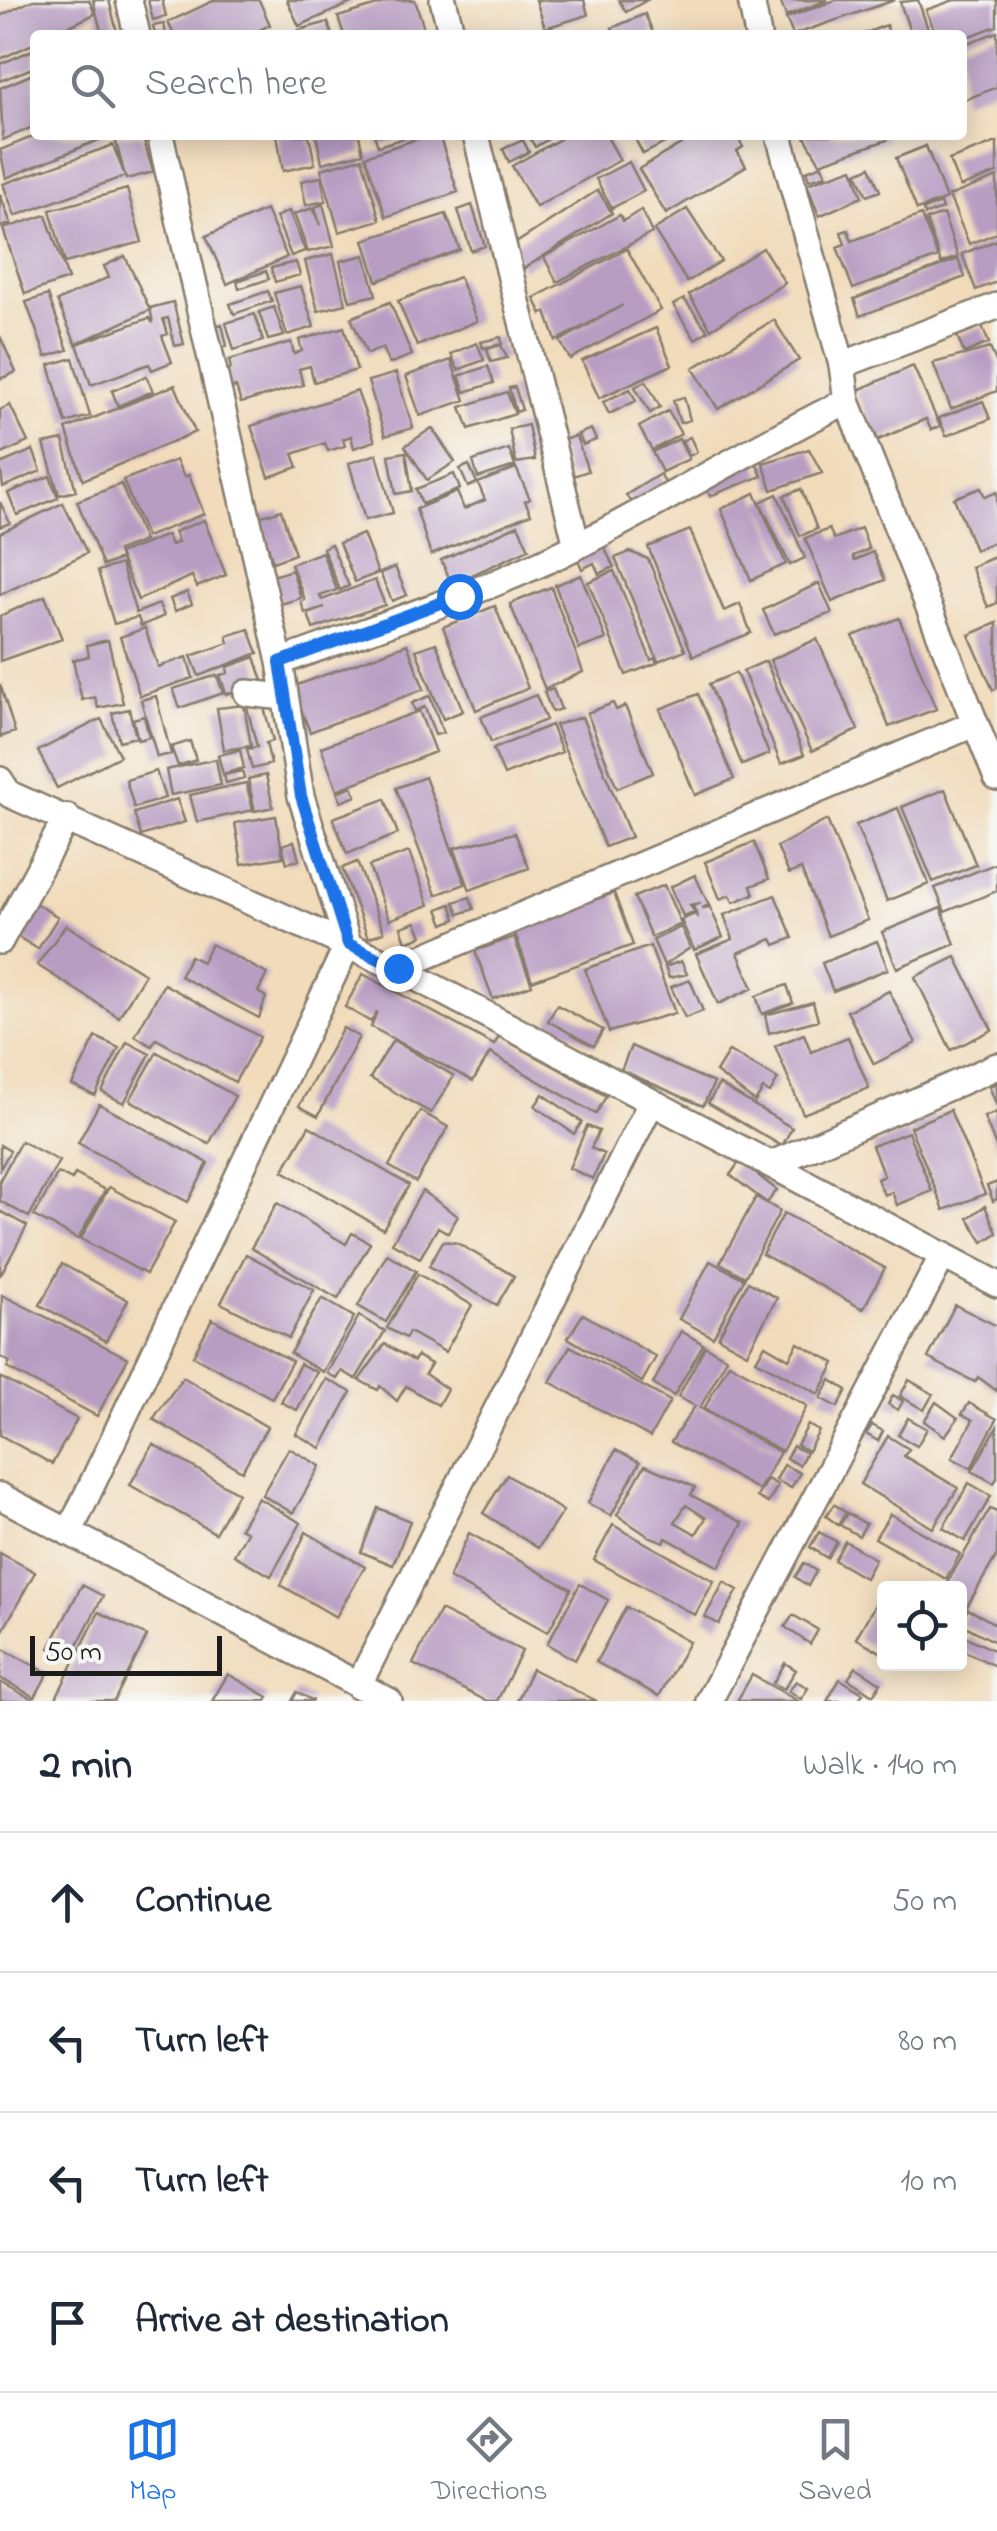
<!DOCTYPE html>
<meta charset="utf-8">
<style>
body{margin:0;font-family:"Indie Flower",sans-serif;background:#f2f2f3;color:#1f2937}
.controls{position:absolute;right:30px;bottom:30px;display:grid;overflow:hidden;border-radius:10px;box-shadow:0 5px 25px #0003}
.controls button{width:90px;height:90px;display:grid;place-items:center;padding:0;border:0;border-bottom:2px solid #e0e1e3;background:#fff;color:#1f2937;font:50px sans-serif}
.scale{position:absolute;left:30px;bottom:25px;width:192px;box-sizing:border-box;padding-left:10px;border:5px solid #1c1c1c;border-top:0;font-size:28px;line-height:35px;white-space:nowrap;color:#1c1c1c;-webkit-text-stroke:8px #f6f6f2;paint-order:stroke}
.stop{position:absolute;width:30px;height:30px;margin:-22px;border:8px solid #1a73e8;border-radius:50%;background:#fff}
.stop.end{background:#1a73e8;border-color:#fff;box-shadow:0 2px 10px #0008}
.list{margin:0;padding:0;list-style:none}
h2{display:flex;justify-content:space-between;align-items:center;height:130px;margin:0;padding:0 40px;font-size:42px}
h2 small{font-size:32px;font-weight:400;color:#747a83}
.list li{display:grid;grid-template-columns:65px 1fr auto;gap:30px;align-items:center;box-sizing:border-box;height:140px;padding:0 40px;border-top:2px solid #e0e1e3}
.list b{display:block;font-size:38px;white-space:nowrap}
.list em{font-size:32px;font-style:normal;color:#747a83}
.icon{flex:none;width:55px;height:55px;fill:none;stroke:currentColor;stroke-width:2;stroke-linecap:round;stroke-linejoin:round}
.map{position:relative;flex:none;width:997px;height:1701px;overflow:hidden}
.search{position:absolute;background:#fff;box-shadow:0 5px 25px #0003;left:30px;right:30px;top:30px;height:110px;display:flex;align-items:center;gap:25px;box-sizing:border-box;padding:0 35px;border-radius:10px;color:#747a83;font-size:38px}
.sheet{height:690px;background:#fff}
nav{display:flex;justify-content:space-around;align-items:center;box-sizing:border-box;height:140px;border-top:2px solid #e0e1e3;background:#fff;font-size:28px;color:#747a83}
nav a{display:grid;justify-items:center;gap:5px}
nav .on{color:#1a73e8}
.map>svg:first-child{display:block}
.building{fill:#b89dc3;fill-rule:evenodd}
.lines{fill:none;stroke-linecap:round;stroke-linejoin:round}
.minor-casing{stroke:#867c6c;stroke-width:30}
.minor{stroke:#fff;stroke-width:25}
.route{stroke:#1a73e8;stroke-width:12}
</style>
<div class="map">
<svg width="997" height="1701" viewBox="0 0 997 1701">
<rect width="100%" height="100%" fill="#f6f6f2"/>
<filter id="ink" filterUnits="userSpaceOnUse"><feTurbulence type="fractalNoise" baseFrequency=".01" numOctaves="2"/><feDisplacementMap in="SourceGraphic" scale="20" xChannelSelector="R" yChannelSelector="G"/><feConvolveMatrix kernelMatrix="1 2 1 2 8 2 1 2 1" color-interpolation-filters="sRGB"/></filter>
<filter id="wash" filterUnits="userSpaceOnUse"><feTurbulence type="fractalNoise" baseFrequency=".0048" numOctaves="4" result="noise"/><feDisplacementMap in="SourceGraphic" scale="40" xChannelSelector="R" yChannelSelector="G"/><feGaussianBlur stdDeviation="2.25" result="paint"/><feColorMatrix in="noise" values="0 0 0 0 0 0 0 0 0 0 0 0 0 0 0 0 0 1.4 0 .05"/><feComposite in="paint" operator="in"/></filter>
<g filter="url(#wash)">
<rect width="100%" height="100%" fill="#f1dbbb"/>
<g id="blocks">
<path class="building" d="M33 0H89L95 14 51 35H35V43L0 59V16Z
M93 0H109L117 32 102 35Z
M148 0H162L166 16 153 20Z
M215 0H259L270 25 249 35H174L168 22Z
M287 0H358L299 26Z
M393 0H415L426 35H344L338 17Z
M536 0H584L588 15 545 28Z
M619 0H647L626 12Z
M780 0H828L786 16Z
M836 0H895L793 35 786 18Z
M918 0 930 35H911L900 2Z
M954 0H997V26L962 39V35H936L926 10Z
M645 14 654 35H614L612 28Z
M328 22 332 35H301L299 30Z
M164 24 166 35H155L153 26Z
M886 25 890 35H861Z
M997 32V87L962 101V45Z
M35 49V67L0 81V64Z
M35 73V126L3 140 0 88Z
M37 135H111L6 178 0 150Z
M114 135H142L153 172 126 179Z
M277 135H309L315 164 283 171Z
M316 135H359L363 153 322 163Z
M374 135H410L411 136 378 146Z
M429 135H439L458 192 386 217 365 156Z
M528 135H555L535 147Z
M567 135H606L620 160 536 207 512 166Z
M633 135H681L643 154Z
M696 135H736L743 147 737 151 746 166 666 214 639 169Z
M804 135H885L887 140 820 163Z
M523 140 529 152 509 162 503 149Z
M997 142V173L960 187 949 160Z
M113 145 125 176 15 216 3 184Z
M926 146 946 199 917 210 896 158Z
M362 158 380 220 339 232 321 169Z
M629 162 644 191 612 208 596 179Z
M822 165 826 175 809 180 806 171Z
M870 167 880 191 867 196 857 173Z
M853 168 862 197 819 216 807 184Z
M321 177 326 201 306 205 301 181Z
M997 177V233L969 244 949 196Z
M127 189 142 242 65 263 50 210Z
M598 190 612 213 523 269 510 247Z
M0 194 11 224 0 227Z
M940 203 942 209 925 215 923 210Z
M323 204 334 246 308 252 294 214 313 208 320 225 315 207Z
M472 205 485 246 471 251 458 210Z
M687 209 721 261 687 282 654 230Z
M266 210 287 257 227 284 206 236Z
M641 210 652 233 557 282 544 257 620 215 623 221Z
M289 211 305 251 291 256 276 217Z
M446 214 460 250 377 281 364 240Z
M943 214 958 257 941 263 926 220Z
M46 215 68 279 25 294 3 229Z
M921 215 938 257 853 289 837 247 845 244 841 232 848 230 852 241Z
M997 240V282L976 290 962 254Z
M763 248 785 283 711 329 689 295Z
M627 249 661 310 570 359 560 341 623 305 556 341 546 312 542 314 534 298Z
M333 254 346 304 318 311 305 261Z
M365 255 376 295 350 301 340 261Z
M125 256 150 310 76 344 57 301 109 277 104 266Z
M958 259 965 277 860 316 854 299Z
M296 262 300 275 275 282 271 268Z
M266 271 269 279 239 289 237 281Z
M459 277 477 321 417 346 398 301Z
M301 286 314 327 287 335 274 293Z
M268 291 272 301 234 314 230 304Z
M48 295 68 350 46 357 26 302Z
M684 299 708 331 695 339 673 305Z
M173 302 184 344 175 346 168 318 163 319 168 334 162 336 172 362 152 370 149 364 91 385 77 344 149 318 153 323 150 308Z
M390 302 412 355 389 364 382 348 367 354 351 318Z
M274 307 284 336 268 340 259 312Z
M255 314 263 341 234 350 226 323Z
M774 320 799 360 718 409 693 368Z
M222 324 227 346 217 349 211 327Z
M982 326 989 343 964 353 957 336Z
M344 327 357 370 314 382 310 366 299 369 303 385 241 403 236 387 225 390 219 372 231 369 229 360 291 342 294 354 302 351 299 340Z
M656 328 672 365 599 398 582 361Z
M0 336 16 372 0 379Z
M501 337 502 344 483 348 481 342Z
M477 343 484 360 458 370 451 354Z
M501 345 507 358 491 362 487 349Z
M990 348 997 364V391L951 409 933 363Z
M73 358 90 416 66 423 49 365Z
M451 360 465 400 420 416 406 376Z
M488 366 494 383 465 392 459 376Z
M913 366 940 426 931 430 926 419 878 440 856 391Z
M396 373 413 428 385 436 368 381Z
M146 376 153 391 118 406 112 391Z
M646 381 660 407 650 413 635 387Z
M175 385 195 432 83 480 66 429Z
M515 387 522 410 516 412 509 388Z
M630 389 636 401 609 414 603 402Z
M357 391 375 441 354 448 351 436 343 439 345 446 328 451 325 443 293 454 298 467 269 477 251 426Z
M507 392 515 414 469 429 461 407Z
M684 397 690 420 680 423 673 400Z
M983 401 990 419 946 436 939 418Z
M10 405 28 442 0 455V410Z
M668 411 681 434 652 450 639 427Z
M528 425 535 460 516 463 509 429Z
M432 428 455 462 427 480 405 446Z
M591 429 596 440 583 445 578 434Z
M576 436 588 471 568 478 556 442Z
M690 437 697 452 689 456 682 441Z
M679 439 689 459 662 472 652 452Z
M63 440 76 491 59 495 44 444Z
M509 449 515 466 478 478 473 461Z
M809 449 822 473 772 490 763 463Z
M33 450 41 471 3 487 0 464Z
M406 452 412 491 396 494 389 455Z
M377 454 393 513 365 520 349 463Z
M176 460 184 477 189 475 204 514 146 537 123 480Z
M755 460 762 476 710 496 704 481Z
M469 465 477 483 468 487 460 469Z
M516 468 530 499 525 501 531 514 431 555 416 509 457 492 464 509 485 500 478 483Z
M454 474 460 489 422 504 416 489Z
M660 474 667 486 634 507 626 495Z
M50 476 58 498 17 515 8 493Z
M121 484 144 541 118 551 120 559 103 566 77 501Z
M981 488 985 497 997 492V541L975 550 954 498Z
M801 489 817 529 800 536 784 496Z
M755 493 786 564 751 580 721 509Z
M777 494 805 558 790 565 760 502Z
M0 502 10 523 0 527Z
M63 503 87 553 0 595V533Z
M281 510 295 554 273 562 259 517Z
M204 520 226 575 197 587 192 576 138 600 119 554 167 535 171 545 178 542 174 532Z
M518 525 529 549 452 584 441 560Z
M861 528 869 549 853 556 855 560 873 552 885 580 832 602 805 538 829 529 834 539Z
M690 530 724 611 740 604 751 633 693 656 648 547Z
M363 534 378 573 355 582 339 543Z
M602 543 614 567 599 574 594 563 582 569 576 555Z
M331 544 349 586 340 590 323 548Z
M322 552 337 590 320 596 322 600 375 580 385 605 313 629 308 614 325 607 305 613 301 602 305 600 291 564Z
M630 552 648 559 685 650 658 661 615 558Z
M997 556V603L988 607 971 567Z
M121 564 136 613 159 604 164 616 141 626 138 617 114 624 98 571Z
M395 567 407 595 392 601 380 573Z
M292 570 301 598 281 604 272 576Z
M614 571 651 660 655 658 657 663 626 675 588 582Z
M581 575 606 639 579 649 555 585Z
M819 583 832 613 774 634 763 610Z
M551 587 583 672 545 689 510 604Z
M187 592 192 604 175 611 170 599Z
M45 596 62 639 0 661V616Z
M495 606 528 688 476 710 443 627Z
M899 618 936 709 889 727 853 636Z
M997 623V688L993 690 969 635Z
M145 628 158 667 187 657 193 678 140 696 120 637Z
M249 629 258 653 199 676 191 656 229 643 227 636Z
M817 639 858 730 812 751 770 660Z
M108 640 123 703 98 708 95 697 82 700 73 660 89 656 87 645Z
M436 643 463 711 443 719 416 650Z
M407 644 424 689 310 732 292 687Z
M255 657 264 684 226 694 220 675 228 673 227 667Z
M766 661 804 755 781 764 743 671Z
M736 673 769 754 742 765 709 684Z
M217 675 223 693 180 708 173 689Z
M0 684 15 732 0 737Z
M553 689 561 709 552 712 544 692Z
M698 694 734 779 695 795 660 709Z
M536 695 546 720 491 742 481 717Z
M156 696 171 754 157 757 141 700Z
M430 696 443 733 435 735 425 707 415 711 412 703Z
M613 703 616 710 625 706 653 773 617 788 587 713Z
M263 704 273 741 266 743 271 764 252 769 247 749 257 747 247 707Z
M244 705 251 746 224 750 217 708Z
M129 709 136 737 119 741 112 713Z
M419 711 435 752 337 790 321 747Z
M144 716 149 737 138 740 133 719Z
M582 717 631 837 605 847 555 725Z
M101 719 120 756 57 788 38 751Z
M551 725 562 752 504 775 493 749Z
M190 741 196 760 178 766 171 747Z
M240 750 244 768 223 774 218 755Z
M216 759 221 785 171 795 166 770Z
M156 771 165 798 134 808 126 780Z
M242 771 244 778 226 783 224 775Z
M266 775 273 807 255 811 248 779Z
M425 777 465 884 436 895 396 788Z
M246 783 253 810 197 822 190 795Z
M352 786 356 796 341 802 337 792Z
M945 789 976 865 933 882 902 807Z
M177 799 185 822 141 836 134 813Z
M385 799 398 834 347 854 333 818Z
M898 808 929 884 887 901 856 825Z
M276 816 283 857 242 864 235 823Z
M827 820 868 920 828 936 801 869 789 874 777 847Z
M515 833 529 868 470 890 454 848Z
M294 841 299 860 287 863 282 845Z
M754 842 769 879 751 886 754 894 734 902 730 895 720 899 705 862Z
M409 852 429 905 389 920 369 866Z
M357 862 384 932 368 938 342 868Z
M997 863V891L945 912 935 888Z
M695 875 709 905 702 908 710 907 723 937 694 950 681 920 695 914 698 918 693 906 701 903 690 905 694 912 683 916 670 887Z
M664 885 681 924 651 937 634 897Z
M614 893 633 945 532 981 513 928Z
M775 895 793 938 775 945 772 939 738 953 753 988 718 1004 696 954 733 939 724 915Z
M470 897 474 909 459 914 454 902Z
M35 903 58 917 38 949 15 935Z
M451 904 456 919 444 924 438 909Z
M941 908 955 944 897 968 882 932Z
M416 922 422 936 406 942 401 927Z
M66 925 145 974 119 1017 37 965Z
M681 927 690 948 664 965 653 940Z
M514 937 532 985 493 999 475 951Z
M877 941 888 969 833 991 822 963Z
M211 944 267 974 258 992 266 997 259 1018 180 976 190 956 202 962Z
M650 946 675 1013 609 1032 585 969Z
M956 957 992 1030 951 1050 915 977Z
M681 961 687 974 669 978 665 967Z
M363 974 494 1045 500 1035 606 1096 596 1114 490 1053 473 1081 371 1027 377 1011 371 1022 345 1007Z
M690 980 703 1011 685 1018 671 987Z
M164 984 260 1037 235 1082 156 1039 152 1046 135 1036Z
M787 985 793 1003 762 1014 756 996Z
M889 991 916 1043 874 1064 847 1011Z
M813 1002 818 1020 769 1033 765 1015Z
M557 1005 603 1030 594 1046 548 1021Z
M343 1028 359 1037 318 1116 299 1106Z
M804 1034 811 1052 848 1037 869 1088 803 1114 775 1046Z
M96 1037 119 1048 95 1096 72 1085Z
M393 1040 454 1076 431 1113 370 1078Z
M127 1042 150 1054 124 1103 102 1092Z
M631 1046 714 1083 703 1106 621 1070Z
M729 1051 778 1079 770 1093 763 1089 755 1102 716 1072Z
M157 1052 235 1096 209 1144 130 1100Z
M997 1083V1106L989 1086Z
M719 1084 792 1128 782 1146 708 1103Z
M543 1094 582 1122 574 1134 535 1106Z
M99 1104 208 1163 188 1202 78 1143Z
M950 1110 985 1194 944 1210 910 1127Z
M420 1111 448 1127 416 1182 389 1166Z
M997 1112V1149L984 1117Z
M309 1126 409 1185 383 1229 283 1171Z
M587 1126 599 1131 591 1148 604 1154 593 1179 569 1168Z
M908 1132 932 1191 897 1205 892 1192 884 1195 877 1179 884 1176 872 1146Z
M21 1141 59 1161 29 1217 0 1201V1180Z
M0 1145 10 1151 0 1169Z
M740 1161 777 1190 767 1203 730 1175Z
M58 1173 72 1180 75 1174 105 1190 78 1239 34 1216Z
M997 1182V1199L993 1201 987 1186Z
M109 1187 175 1222 146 1274 81 1239Z
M422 1191 458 1216 448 1233 438 1227 420 1258 392 1243Z
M756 1197 780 1211 745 1277 720 1263Z
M277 1203 346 1244 352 1233 370 1243 338 1299 251 1248Z
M985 1206 997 1233 983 1242 968 1218Z
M0 1211 27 1226 0 1276Z
M784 1213 885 1268 863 1309 762 1254Z
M443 1241 457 1243 514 1276 497 1305 429 1266Z
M246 1254 314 1290 289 1338 221 1303Z
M387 1254 416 1271 386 1322 358 1306Z
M710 1261 744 1279 713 1337 679 1319Z
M62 1264 128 1300 106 1341 40 1305Z
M418 1274 472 1305 445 1352 409 1332 406 1338 387 1328Z
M748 1282 777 1298 747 1353 718 1337Z
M2 1295 128 1358 97 1416 7 1368 10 1362 0 1357Z
M322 1298 354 1317 323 1372 290 1353Z
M955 1305 997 1326V1391L978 1377 975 1382 928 1358Z
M583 1314 656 1357 642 1382 568 1338Z
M359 1316 385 1331 356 1379 342 1371 337 1379 327 1373Z
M212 1319 292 1361 272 1398 193 1356Z
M681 1331 703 1344 674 1396 653 1384Z
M798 1343 835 1363 819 1394 756 1360 765 1345 789 1359Z
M385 1344 414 1361 417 1356 431 1364 425 1374 447 1389 438 1405 406 1386 397 1401 380 1386 378 1390 359 1380Z
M570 1346 670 1401 650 1437 550 1382Z
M705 1346 727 1358 700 1408 780 1452 759 1490 671 1442 695 1406 678 1397Z
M729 1363 807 1406 782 1451 704 1409Z
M300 1364 317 1372 297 1410 281 1402Z
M0 1377 77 1419 52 1464 0 1435Z
M183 1377 267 1427 242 1471 153 1419Z
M326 1379 351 1392 321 1448 296 1434Z
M831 1380 847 1390 838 1407 821 1398Z
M909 1380 933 1394 924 1410 900 1396Z
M893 1395 903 1401 898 1410 888 1404Z
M936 1402 958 1418 945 1436 924 1421Z
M969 1403 997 1419 971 1468 952 1458 973 1420 962 1414Z
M908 1418 927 1429 917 1446 898 1435Z
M808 1425 819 1431 808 1451 797 1445Z
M872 1425 883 1431 878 1441 866 1434Z
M997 1427V1478L994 1483 972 1471Z
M888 1436 909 1449 904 1456 958 1488 933 1528 860 1484Z
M153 1444 238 1493 215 1533 130 1485Z
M793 1446 806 1453 799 1465 786 1458Z
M289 1448 320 1466 293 1513 262 1495Z
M616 1450 640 1462 611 1516 588 1503Z
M645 1465 695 1487 691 1495 743 1523 719 1567 666 1538 664 1542 648 1536 617 1515ZM686 1505 706 1518 696 1534 675 1522Z
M784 1465 800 1473 791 1488 776 1480Z
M507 1475 563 1511 538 1548 483 1513Z
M767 1479 778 1485 768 1503 757 1497Z
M969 1483 991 1496 965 1541 943 1528Z
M258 1498 301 1523 271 1576 234 1555 247 1532 240 1528Z
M834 1504 846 1513 838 1525 826 1516Z
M378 1508 410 1521 393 1565 361 1552Z
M990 1509 997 1512V1555L965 1610 960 1606V1588H944Z
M847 1513 866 1524 859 1536 840 1525Z
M890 1514 960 1554 946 1579 875 1538Z
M613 1525 714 1581 695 1615 594 1560Z
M306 1532 365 1567 336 1617 281 1585Z
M819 1532 837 1542 827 1558 810 1547Z
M469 1533 571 1589 548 1632 449 1578Z
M845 1541 875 1559 865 1578 834 1560Z
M0 1553 35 1572 0 1636Z
M804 1563 816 1571 808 1586 795 1577Z
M724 1582 738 1590 719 1624 705 1617Z
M580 1584 608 1600 575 1660 547 1644Z
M82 1585 103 1596 70 1659 49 1648Z
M884 1589V1654L856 1638Z
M626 1607 689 1642 659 1696 596 1662Z
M968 1609 997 1625V1643L960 1623Z
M440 1610 522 1651 497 1701H487L413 1664Z
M99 1612 147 1636 114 1701H61L56 1698Z
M793 1615 818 1630 810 1644 785 1627Z
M967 1637 997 1652V1667L961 1649Z
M3 1649 48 1673 35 1697 0 1678Z
M785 1663 796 1670 784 1689 773 1683Z
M856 1667 881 1683 873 1695 848 1679Z
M532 1669 597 1701H517Z
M228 1674 268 1697 266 1701H212Z
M752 1675 798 1701H737Z
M840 1679 863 1693 858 1701H827Z
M796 1681 808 1688 801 1699 789 1691Z
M0 1682 36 1701H0Z
M297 1692 314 1701H292Z"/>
</g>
</g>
<g filter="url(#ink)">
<use href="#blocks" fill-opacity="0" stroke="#867c6c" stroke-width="2.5"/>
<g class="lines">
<defs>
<path id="minor" d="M129 0 137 35
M443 0 452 35
M751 0 758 35
M476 135 577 546
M779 135 842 365 847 401 997 778
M842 365 997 306
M280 662C380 625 484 593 579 545 669 499 756 445 847 401
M247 693 284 697
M0 780 9 794 398 968 997 1284
M0 941 67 817
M398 968 974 724
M774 1163 997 1066
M0 1496 389 1701
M69 1533 348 944 301 796 280 662 160 135
M358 1686 651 1103
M709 1701 943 1255"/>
</defs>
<use href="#minor" class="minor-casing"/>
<use href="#minor" class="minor"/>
</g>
</g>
<g class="lines" filter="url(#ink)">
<path class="route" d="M398 968 348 944 301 796 280 662 459 596"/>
</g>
</svg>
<div class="controls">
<button><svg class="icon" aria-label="locate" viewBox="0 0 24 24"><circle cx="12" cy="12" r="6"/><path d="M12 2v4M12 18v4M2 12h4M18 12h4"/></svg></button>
</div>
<div class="scale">50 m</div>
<div class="stop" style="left:459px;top:596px"></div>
<div class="stop end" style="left:398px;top:968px"></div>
<div class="search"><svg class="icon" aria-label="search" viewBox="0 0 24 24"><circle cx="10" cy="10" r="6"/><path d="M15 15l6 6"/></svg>Search here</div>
</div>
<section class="sheet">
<h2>2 min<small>Walk · 140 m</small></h2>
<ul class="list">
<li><svg class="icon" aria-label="ahead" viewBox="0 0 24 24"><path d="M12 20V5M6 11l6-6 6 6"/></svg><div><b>Continue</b></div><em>50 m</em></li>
<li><svg class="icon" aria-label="left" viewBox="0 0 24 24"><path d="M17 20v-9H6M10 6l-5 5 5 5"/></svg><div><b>Turn left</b></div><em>80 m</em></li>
<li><svg class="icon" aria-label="left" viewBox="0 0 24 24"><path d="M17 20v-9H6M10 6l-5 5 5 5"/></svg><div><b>Turn left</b></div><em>10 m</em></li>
<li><svg class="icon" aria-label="arrive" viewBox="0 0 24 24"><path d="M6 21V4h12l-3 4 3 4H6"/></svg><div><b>Arrive at destination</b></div></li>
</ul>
</section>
<nav>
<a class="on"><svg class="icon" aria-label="map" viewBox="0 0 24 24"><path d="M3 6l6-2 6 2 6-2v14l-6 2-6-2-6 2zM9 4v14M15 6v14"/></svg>Map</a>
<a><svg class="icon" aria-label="directions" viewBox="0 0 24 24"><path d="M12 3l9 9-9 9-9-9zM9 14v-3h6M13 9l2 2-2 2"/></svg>Directions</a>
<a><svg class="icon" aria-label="saved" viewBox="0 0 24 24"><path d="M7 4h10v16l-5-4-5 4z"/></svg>Saved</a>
</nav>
